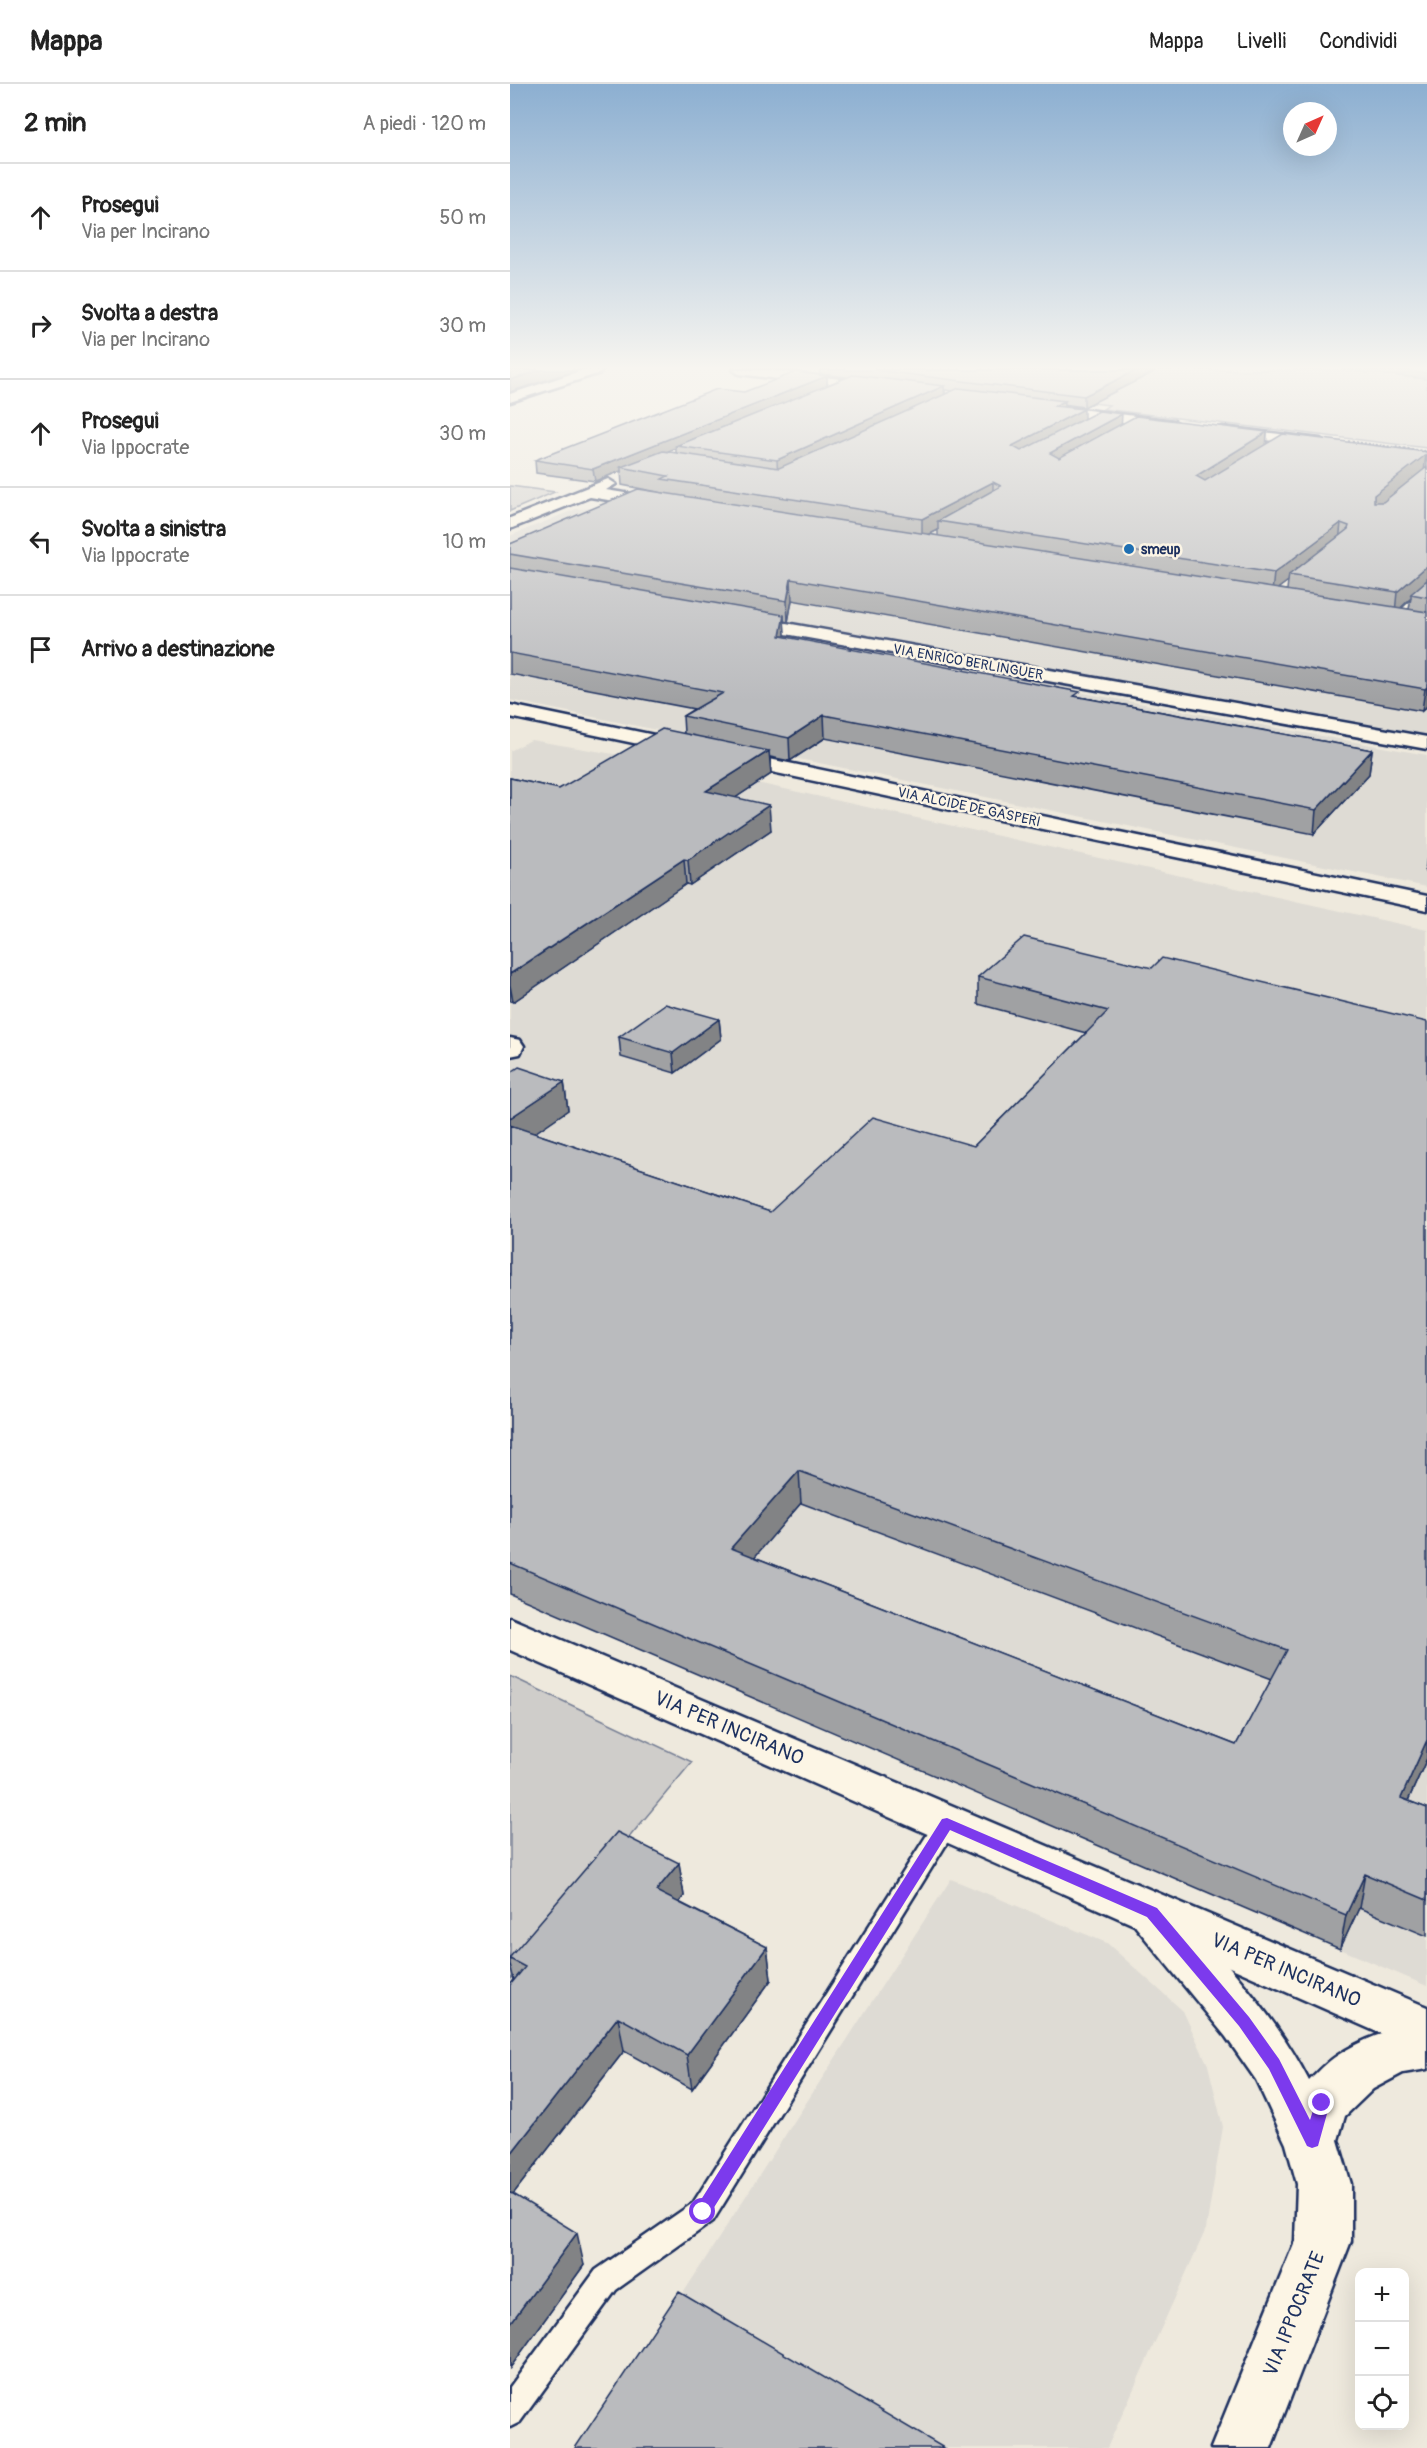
<!DOCTYPE html>
<html lang="it">
<meta charset="utf-8">
<style>
body{margin:0;font-family:Pangolin,sans-serif;background:#f2f2f2;color:#222}
.controls{position:absolute;right:18px;bottom:18px;display:grid;overflow:hidden;border-radius:12px;box-shadow:0 6px 24px #0002}
.controls button{width:54px;height:54px;display:grid;place-items:center;padding:0;border:0;border-bottom:2px solid #e0e0e0;background:#fff;color:#222;font:30px sans-serif}
.compass{position:absolute;left:773px;top:18px;width:54px;height:54px;border-radius:50%;background:#fff;box-shadow:0 6px 24px #0002;rotate:45deg}
.stop{position:absolute;width:18px;height:18px;margin:-14px;border:4px solid #7c3aed;border-radius:50%;background:#fff}
.stop.end{background:#7c3aed;border-color:#fff;box-shadow:0 2px 6px #0008}
.list{margin:0;padding:0;list-style:none}
h2{display:flex;justify-content:space-between;align-items:center;height:78px;margin:0;padding:0 24px;font-size:26px}
h2 small{font-size:20px;font-weight:400;color:#767676}
.list li{display:grid;grid-template-columns:39px 1fr auto;gap:18px;align-items:center;box-sizing:border-box;height:108px;padding:0 24px;border-top:2px solid #e0e0e0}
.list b{display:block;font-size:22px;white-space:nowrap}
.list p{margin:0;font-size:20px;white-space:nowrap;color:#767676}
.list em{font-size:20px;font-style:normal;color:#767676}
.icon{flex:none;width:33px;height:33px;fill:none;stroke:currentColor;stroke-width:2;stroke-linecap:round;stroke-linejoin:round}
.map{position:relative;flex:none;width:917px;height:2364px;overflow:hidden}
header{display:flex;align-items:center;gap:36px;box-sizing:border-box;height:84px;padding:0 30px;background:#fff;border-bottom:2px solid #e0e0e0}
header strong{font-size:28px}
nav{display:flex;gap:33px;margin-inline-start:auto;font-size:21px}
main{display:flex}
aside{flex:1;background:#fff}
.map>svg:first-child{display:block}
.built{fill:#dedbd4}
.green{fill:#cfcdca;stroke:#757e94;stroke-width:1.5}
.water{fill:#a2a7af;stroke:#6c778f;stroke-width:1.5}
.lines{fill:none;stroke-linecap:round;stroke-linejoin:round}
.service-casing{stroke:#1b2f5e;stroke-width:5}
.minor-casing{stroke:#1b2f5e;stroke-width:5}
.tertiary-casing{stroke:#1b2f5e;stroke-width:5}
.path{stroke:#1b2f5e;stroke-width:1.5;stroke-dasharray:2 2;stroke-linecap:butt}
.service{fill:#fcf5e5;fill-rule:evenodd}
.minor{fill:#fcf5e5;fill-rule:evenodd}
.tertiary{fill:#fcf5e5;fill-rule:evenodd}
.wall{fill:#a0a1a3;stroke:#1b2f5e;stroke-width:1.5;fill-rule:evenodd}
.shaded-wall{fill:#828385;stroke:#1b2f5e;stroke-width:1.5}
.building{fill:#babbbe;stroke:#1b2f5e;stroke-width:1.5;fill-rule:evenodd}
.route{fill:#7c3aed}
.poi-dot{fill:#1f6fb2;stroke:#fcf5e5;stroke-width:2}
.labels{text-anchor:middle;dominant-baseline:central;stroke-width:5;stroke-linejoin:round;paint-order:stroke}
.far-poi-label{font-size:14px;font-weight:bold;fill:#1b2f5e;stroke:#fcf5e5;text-anchor:start}
.far-street-label{font-size:14px;fill:#1b2f5e;stroke:#fcf5e5}
.near-street-label{font-size:20px;fill:#1b2f5e;stroke:#fcf5e5}
</style>
<header>
<strong>Mappa</strong>
<nav><a>Mappa</a><a>Livelli</a><a>Condividi</a></nav>
</header>
<main>
<aside>
<h2>2 min<small>A piedi · 120 m</small></h2>
<ul class="list">
<li><svg class="icon" aria-label="ahead" viewBox="0 0 24 24"><path d="M12 20V5M6 11l6-6 6 6"/></svg><div><b>Prosegui</b><p>Via per Incirano</p></div><em>50 m</em></li>
<li><svg class="icon" aria-label="right" viewBox="0 0 24 24"><path d="M7 20v-9h11M14 6l5 5-5 5"/></svg><div><b>Svolta a destra</b><p>Via per Incirano</p></div><em>30 m</em></li>
<li><svg class="icon" aria-label="ahead" viewBox="0 0 24 24"><path d="M12 20V5M6 11l6-6 6 6"/></svg><div><b>Prosegui</b><p>Via Ippocrate</p></div><em>30 m</em></li>
<li><svg class="icon" aria-label="left" viewBox="0 0 24 24"><path d="M17 20v-9H6M10 6l-5 5 5 5"/></svg><div><b>Svolta a sinistra</b><p>Via Ippocrate</p></div><em>10 m</em></li>
<li><svg class="icon" aria-label="arrive" viewBox="0 0 24 24"><path d="M6 21V4h12l-3 4 3 4H6"/></svg><div><b>Arrivo a destinazione</b></div></li>
</ul>
</aside>
<div class="map">
<svg width="917" height="2364" viewBox="0 0 917 2364">
<rect width="100%" height="100%" fill="#eee9dd"/>
<filter id="ink" filterUnits="userSpaceOnUse"><feTurbulence type="fractalNoise" baseFrequency=".0167" numOctaves="2"/><feDisplacementMap in="SourceGraphic" scale="12" xChannelSelector="R" yChannelSelector="G"/><feConvolveMatrix kernelMatrix="1 2 1 2 8 2 1 2 1" color-interpolation-filters="sRGB"/></filter>
<g filter="url(#ink)">
<path class="built" d="M109 423 917 551V651L0 488V452L66 425Z
M0 506 917 671V803L0 616Z
M21 656 139 676 247 699 917 846V1902L0 1510V667Z
M441 1795 597 1859 673 1927 698 1981 713 2043 696 2145 597 2364H73Z"/>
<path class="green" d="M314 286H833L917 295V364L593 325 599 321Z
M0 402 45 408 0 427Z
M0 1592 182 1678 0 1896Z"/>
<path class="water" d="M833 286H893L917 289V295Z"/>
<g class="lines">
<defs>
<path id="service" d="M917 502V510L887 539H881V535Z
M437 1730 445 1732 448 1739 445 1746 203 2137 106 2206 10 2338 0 2343V2303L86 2186 183 2119 429 1732Z"/>
<path id="minor" d="M73 286H92L90 289 0 318V310Z
M98 395 106 400 96 406 152 415 160 420 152 425 80 413 0 445V434Z
M231 531 917 653V665L225 541 222 537 225 533Z
M0 621 917 812V826L0 633Z
M0 954 10 956 14 962 10 970 0 972Z
M643 1809 660 1815C710 1873 764 1928 799 1997 808 1988 817 1978 828 1971 855 1953 885 1944 917 1939V1985L893 1989 863 2005 835 2032 828 2056 841 2100V2157L761 2364H701L785 2157 787 2100 776 2060 746 1996 716 1953 626 1843 619 1829 626 1815Z"/>
<path id="tertiary" d="M223 286H259L370 300 377 304 370 308 229 290Z
M531 320 664 337 671 341 664 345 526 327 524 324 526 321Z
M713 343 810 355 817 359 810 363 708 350 706 347 708 344Z
M0 1534 917 1923V1970L0 1566Z"/>
</defs>
<use href="#service" class="service-casing"/>
<use href="#minor" class="minor-casing"/>
<use href="#tertiary" class="tertiary-casing"/>
<path class="path" d="M838 357 917 367"/>
<use href="#service" class="service"/>
<use href="#minor" class="minor"/>
<use href="#tertiary" class="tertiary"/>
</g>
<path class="wall" d="M310 286H644V288L574 323 554 320V323L574 335 611 339 757 348 756 360 917 368V622L912 627 282 516 278 538 274 537 275 553 570 613 862 666 859 690 804 750 315 654 280 677 260 673 261 690 225 714 261 746 180 801 176 800 3 918 0 917V694L49 705 174 649 173 632 184 625 0 590V460L153 409 112 401 111 387 85 397 26 389 25 376 234 308 317 292V301L337 293 310 290ZM435 306 443 307 435 310ZM166 364V369L158 368ZM428 446V452L419 450H420ZM778 497 777 506 767 505ZM901 514 899 525 890 524Z
M917 772V789L915 788Z
M642 884 917 1674 898 1717 917 1724V1852L849 1824 830 1865 0 1510V989L54 998 58 1026 24 1049 260 1128 464 1062 576 949 468 920V893ZM291 1419 762 1595 726 1661 244 1473Z
M209 935 211 955 165 989 111 973 109 953Z
M169 1779 174 1812 169 1818 257 1863 261 1896 182 2005 114 1967 3 2110 74 2181 0 2284V1901L4 1896 0 1880V1873Z"/>
<path class="shaded-wall" d="M32 286H67L0 308V296Z
M627 286H644V288L574 323V312Z
M317 292V303L166 362V364L116 384 111 383V387L85 397 83 385Z
M434 302 435 318 268 394 267 376Z
M555 317 554 333 544 322Z
M574 325V342L502 379V362Z
M612 330 611 347 540 386V369Z
M757 348 756 365 685 410 686 392Z
M916 370 914 388 862 429 864 411Z
M483 398V416L428 437V446L412 454V435Z
M831 439 829 458 779 491 778 497 762 509 764 489Z
M917 482V500L901 510V514L885 529 887 508Z
M281 495 282 516 278 538 277 517Z
M274 531 275 552H270Z
M917 603V622L912 627 915 605Z
M314 631 315 654 280 677 279 654Z
M862 666 859 690 804 750 806 726Z
M259 667 261 690 198 732 196 707Z
M259 721 261 746 180 801 178 776Z
M174 775 176 800 3 918 0 901V890Z
M209 935 211 955 165 989 163 969Z
M54 998 58 1026 0 1066V1034Z
M289 1387 291 1419 224 1497 221 1464Z
M917 1656V1674L884 1748 891 1714Z
M169 1779 174 1812 151 1841 146 1807Z
M855 1790 849 1824 830 1865 836 1831Z
M257 1863 261 1896 182 2005 177 1971Z
M108 1933 114 1967 0 2114V2071Z
M67 2149 74 2181 0 2284V2240Z"/>
<path class="building" d="M0 286H32L0 296Z
M363 286H627L574 312Z
M286 288 317 292 83 385 25 376 207 305 234 308Z
M343 291 434 302 267 376 166 362Z
M449 304 555 317 544 322 574 325 502 362 511 367 589 327 612 330 540 369 549 374 626 332 757 348 686 392 695 397 773 350 917 368V370L864 411V418H873L917 383V482L887 508 779 491 838 445 839 442 831 439 764 489 428 437 491 402 483 398 412 435 152 395 158 392 111 383 153 367 269 384Z
M128 405 917 528V603L915 605 281 495 277 517 0 470V460Z
M0 484 274 531 270 552 570 608 564 612 862 666 806 726 314 631 279 654 173 632 213 609 0 569Z
M917 496V513L901 510Z
M152 645 259 667 196 707 259 721 178 776 174 775 0 890V694L49 705Z
M514 853 642 884 652 874 917 938V1656L891 1714 917 1724V1816L855 1790 836 1831 0 1479V1041L260 1128 363 1033 464 1062 598 927 468 893ZM289 1387 777 1566 726 1661 221 1464Z
M155 920 209 935 163 969 109 953Z
M9 983 54 998 0 1034V989Z
M107 1748 169 1779 146 1807 257 1863 177 1971 108 1933 0 2071V1901L15 1883 0 1875V1873Z
M0 2108 67 2149 0 2240Z
M169 2208 434 2364H65Z"/>
</g>
<linearGradient id="sky" x2="0" y2="1"><stop stop-color="#8cafd1"/><stop offset="0.46" stop-color="#f7f5f0"/><stop offset="1" stop-color="#f7f5f0" stop-opacity="0"/></linearGradient>
<rect width="917" height="617" fill="url(#sky)"/>
<path class="route" d="M437 1734 647 1824 739 1933 769 1975 800 2036 807 2014 812 2012 818 2014 820 2019 808 2062 802 2064 797 2062 759 1985 729 1942 637 1833 440 1746 198 2133 193 2136 187 2133 185 2128 187 2122 432 1735Z"/>
<circle class="poi-dot" cx="619" cy="465" r="6"/>
<g class="labels">
<g class="far-poi-label">
<text x="631" y="465">smeup</text>
</g>
<g class="far-street-label">
<text transform="translate(458 578) rotate(10)">VIA ENRICO BERLINGUER</text>
<text transform="translate(459 723) rotate(12)">VIA ALCIDE DE GASPERI</text>
</g>
<g class="near-street-label">
<text transform="translate(219 1644) rotate(23)">VIA PER INCIRANO</text>
<text transform="translate(776 1886) rotate(23)">VIA PER INCIRANO</text>
<text transform="translate(784 2230) rotate(-68)">VIA IPPOCRATE</text>
</g>
</g>
</svg>
<div class="controls">
<button>+</button>
<button>−</button>
<button><svg class="icon" aria-label="locate" viewBox="0 0 24 24"><circle cx="12" cy="12" r="6"/><path d="M12 2v4M12 18v4M2 12h4M18 12h4"/></svg></button>
</div>
<svg class="compass" viewBox="-18 -18 36 36"><path d="M0-13l5 13h-10z" fill="#e53935"/><path d="M0 13l5-13h-10z" fill="#767676"/></svg>
<div class="stop" style="left:193px;top:2128px"></div>
<div class="stop end" style="left:812px;top:2019px"></div>
</div>
</main>
